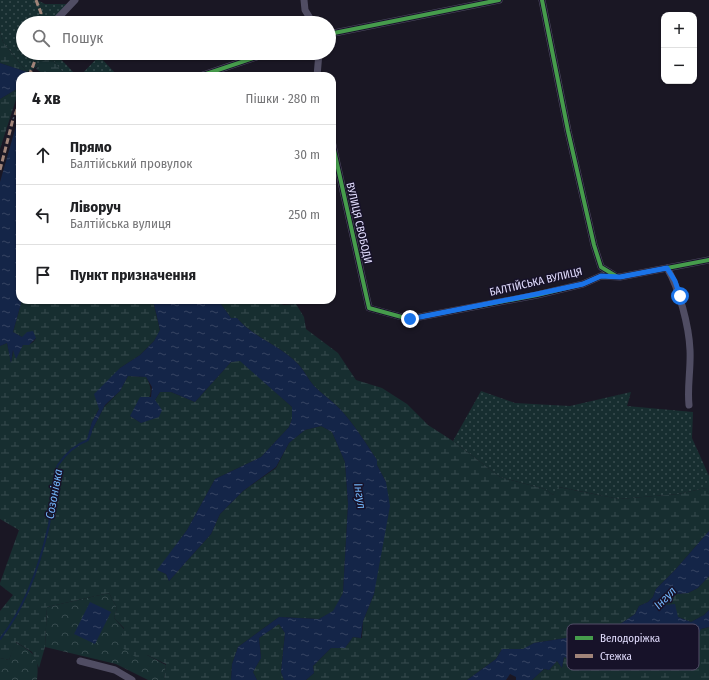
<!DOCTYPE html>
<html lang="uk">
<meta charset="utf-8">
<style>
body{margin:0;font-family:"Fira Sans Condensed",sans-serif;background:#f2f2f2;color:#202124}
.controls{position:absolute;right:12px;top:12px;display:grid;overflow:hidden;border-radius:8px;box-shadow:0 1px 3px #0004}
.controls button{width:36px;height:36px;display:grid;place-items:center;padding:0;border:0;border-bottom:1px solid #e0e0e0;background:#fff;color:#202124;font:20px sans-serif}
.stop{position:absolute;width:12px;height:12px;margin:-9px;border:3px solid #1a73e8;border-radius:50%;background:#fff}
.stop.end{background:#1a73e8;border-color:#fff;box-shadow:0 1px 4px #0008}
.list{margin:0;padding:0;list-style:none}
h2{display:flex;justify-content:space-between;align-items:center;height:52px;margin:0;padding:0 16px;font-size:17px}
h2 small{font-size:13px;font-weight:400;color:#757577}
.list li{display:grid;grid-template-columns:26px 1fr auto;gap:12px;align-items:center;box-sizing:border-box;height:60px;padding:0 16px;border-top:1px solid #e0e0e0}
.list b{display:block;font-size:15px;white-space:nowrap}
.list p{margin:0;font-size:13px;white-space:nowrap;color:#757577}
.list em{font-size:13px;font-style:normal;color:#757577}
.icon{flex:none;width:22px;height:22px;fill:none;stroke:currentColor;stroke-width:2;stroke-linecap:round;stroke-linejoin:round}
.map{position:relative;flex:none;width:709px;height:680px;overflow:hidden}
.search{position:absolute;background:#fff;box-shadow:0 1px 3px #0004;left:16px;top:16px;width:320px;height:44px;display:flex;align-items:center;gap:10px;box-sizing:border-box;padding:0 14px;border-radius:22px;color:#757577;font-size:15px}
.panel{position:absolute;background:#fff;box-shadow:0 1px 3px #0004;left:16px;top:72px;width:320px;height:232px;border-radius:12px}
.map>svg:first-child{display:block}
.grass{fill:url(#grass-dots)}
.forest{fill:url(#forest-crowns)}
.wetland{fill:url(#wetland-marsh)}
.water{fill:url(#water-ripples)}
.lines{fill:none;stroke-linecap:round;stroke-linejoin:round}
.stream{stroke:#142548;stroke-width:2}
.path{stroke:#4a5562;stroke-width:1.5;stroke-dasharray:2 3;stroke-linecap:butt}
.street{stroke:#504d63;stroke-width:7}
.quiet{stroke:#a18479;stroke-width:3;stroke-dasharray:6 3;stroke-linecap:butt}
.cycleway-casing{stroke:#171229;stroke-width:6}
.cycleway{stroke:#469c4c;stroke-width:4}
.route{stroke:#1a73e8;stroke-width:5}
.labels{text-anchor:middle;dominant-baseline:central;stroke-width:3;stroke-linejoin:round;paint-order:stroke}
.street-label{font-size:11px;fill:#e1dcfd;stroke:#171229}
.water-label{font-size:12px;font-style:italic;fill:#71b3f6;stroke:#171229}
.key{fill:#171229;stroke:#544f69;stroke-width:1}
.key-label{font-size:11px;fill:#e1dcfd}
</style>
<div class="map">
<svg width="709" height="680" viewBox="0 0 709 680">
<defs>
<pattern id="grass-dots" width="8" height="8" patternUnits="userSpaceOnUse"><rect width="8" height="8" fill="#172e30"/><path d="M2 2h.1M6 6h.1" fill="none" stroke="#384c4f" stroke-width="1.8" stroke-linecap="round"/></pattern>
<pattern id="forest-crowns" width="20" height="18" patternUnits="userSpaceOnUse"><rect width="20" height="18" fill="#172e30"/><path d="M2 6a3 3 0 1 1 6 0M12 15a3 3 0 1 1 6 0" fill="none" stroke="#384c4f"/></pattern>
<pattern id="wetland-marsh" width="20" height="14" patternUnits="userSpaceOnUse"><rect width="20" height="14" fill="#172e30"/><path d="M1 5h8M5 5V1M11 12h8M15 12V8" fill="none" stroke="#384c4f"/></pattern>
<pattern id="water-ripples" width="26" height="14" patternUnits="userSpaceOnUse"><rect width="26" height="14" fill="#142548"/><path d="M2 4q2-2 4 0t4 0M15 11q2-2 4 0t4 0" fill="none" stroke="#364463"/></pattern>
</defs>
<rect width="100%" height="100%" fill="#1a1724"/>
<path class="grass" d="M0 0H37L45 4H66L64 23H23V53H55L77 76H66L51 58C41 62 37 69 27 72L3 42 0 31Z
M99 56 118 76H80Z
M481 391 515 403 570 406 631 392 627 406 693 412 692 438 709 476V495L706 488 678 494 619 499 559 487 553 495 545 489 500 477 453 441Z"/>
<path class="forest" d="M109 593 117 608 114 618 147 655 166 665 164 680H148L116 664 45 647 47 607Z
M15 642C34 653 40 656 37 680H0V658L9 660Z"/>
<path class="wetland" d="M0 31 3 42 27 72 0 63Z
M51 58 66 76H47L36 69 41 62Z
M20 87 0 149V99Z
M22 300H153L160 331 154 341 140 355 120 368 92 422 87 440 104 407 120 391 128 376 146 377C158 398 145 403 130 416L141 423 160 392H171L195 402 231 362 240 360 292 407V419L289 427 261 457 215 479 187 530 158 570 166 574 169 581 211 534 220 514 243 491 276 468 289 443 305 430 321 426 332 432 345 462 348 504 343 593 334 611 319 619 279 617 238 647 232 664 231 680H164L166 664 147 655 141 661 120 646 124 628 114 618 117 608 109 593 47 607 45 647 39 668 32 652 16 642 9 660 0 658V611L13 595 0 585V583L19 530 0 519V346L7 343 11 362 14 348 16 358 23 345C29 345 33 344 36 338L22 337 13 332Z
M218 300H269L284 305 296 304 304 317 306 329 338 353 356 380 382 388 407 404 428 425 453 441 500 477 545 489 553 495 558 487 619 499 678 494 706 488 709 495V531L675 570 656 589 653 597 648 602 639 606 635 614 610 631 534 643 524 649H502L496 659 467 680H306L314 673 313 666 331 648H345L353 637 362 638 363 621 374 594 386 482 377 465V460C365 442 354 424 339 408 331 400 322 394 314 386 308 379 304 370 298 364 280 345 254 338 237 318H231Z
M709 576V610L704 615 691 622 678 617 664 605 676 594 688 593 698 588Z
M279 624 285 633 281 672 284 680H257L253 672 261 658 259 638Z
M662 626H669L676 636 709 627V680H532L544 669 549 670 557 661 562 668 564 657 593 659 588 655V652L600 647H621L624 643 637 646Z"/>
<path class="water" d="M0 63 27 72 25 76H20V87L0 99Z
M20 112V300H22L13 332 22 337 27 332 33 331 36 338 29 345H23L16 359 13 350 11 363 7 343 0 346V182Z
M153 300H218L231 318H237C254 338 280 345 298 364 304 370 308 379 314 386 322 394 331 400 339 408 354 424 365 442 377 460V465L386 482 390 506 374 594 363 621 361 638 353 637 345 648H331L313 666 314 673 306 680H284L281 672 285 633 279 624 259 638 261 658 253 672 257 680H231L232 664 238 647 279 617 319 619 333 611 343 593 348 504 345 462 332 432 321 426 305 430 289 443 276 467 243 491 220 514 211 534 169 581 166 574 157 570 187 530 215 479 261 457 289 427 292 419V407L240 361 231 362 195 402 171 392H160L155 400 162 410 159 417 141 423 130 416 140 397H151L152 387 146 377 128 376 120 391 105 405 86 442 92 422 99 409 94 394 120 368 140 355 154 341 160 330Z
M709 531V576L698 588 688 593 676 594 664 605 675 604 678 617 691 622 704 615 709 610V627L701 629 698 636 688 642 676 636 669 626H662L655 642 637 646 624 643 621 647H600L588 652V655L593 659 582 663 564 657 562 668 557 661 549 670 544 669 532 680H516V677L510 674 506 680H467L496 659 502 649H523L534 643 610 631 635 614 639 606 648 602 653 597 656 589 675 570Z
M90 602 111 612 95 644 74 634Z"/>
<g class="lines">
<path class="stream" d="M0 639C25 608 40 564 49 525 51 512 53 473 58 465 66 453 75 445 88 440L91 432"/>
<path class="path" d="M13 119 15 115"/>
<path class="street" d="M304 0 305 10 313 23
M542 0 568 131 594 245 601 267 614 275
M57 19 75 0
M329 34 499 0
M200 76 268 53
M317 76 319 53
M332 141 369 308 409 319 537 295 583 284 601 276 620 277 709 260
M667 268C679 288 689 326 690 350 691 369 687 387 689 405
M80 661 115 670 132 680"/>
<path class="quiet" d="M36 0 41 13 40 23
M55 23 57 19
M29 76 38 53
M15 115 20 101
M0 170 13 119"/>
<defs>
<path id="cycleway" d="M542 0 568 131 594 245 601 267 616 276
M329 34 499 0
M200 76 268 53
M332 141 369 308 409 319 537 295 583 284 601 276 620 277 709 260"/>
</defs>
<use href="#cycleway" class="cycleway-casing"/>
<use href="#cycleway" class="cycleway"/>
</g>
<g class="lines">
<path class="route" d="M410 319 537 294 583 284 601 276 620 277 667 268 675 281 680 296"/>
</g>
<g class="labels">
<g class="street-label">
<text transform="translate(359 223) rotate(77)">ВУЛИЦЯ СВОБОДИ</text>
<text transform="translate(536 282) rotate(-13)">БАЛТІЙСЬКА ВУЛИЦЯ</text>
</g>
<g class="water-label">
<text transform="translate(54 494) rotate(-80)">Созонівка</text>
<text transform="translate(360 496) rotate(81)">Інгул</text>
<text transform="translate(665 598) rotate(-45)">Інгул</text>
</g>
</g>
<rect x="567" y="624" width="132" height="46" rx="6" class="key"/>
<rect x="575" y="636" width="18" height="4" fill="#469c4c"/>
<rect x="575" y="654" width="18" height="4" fill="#a18479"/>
<g class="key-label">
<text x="600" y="642">Велодоріжка</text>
<text x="600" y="660">Стежка</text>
</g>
</svg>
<div class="controls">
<button>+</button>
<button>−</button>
</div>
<div class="stop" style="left:680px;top:296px"></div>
<div class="stop end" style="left:410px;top:319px"></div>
<div class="search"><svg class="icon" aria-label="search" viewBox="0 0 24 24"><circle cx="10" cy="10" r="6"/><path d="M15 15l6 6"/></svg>Пошук</div>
<section class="panel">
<h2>4 хв<small>Пішки · 280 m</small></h2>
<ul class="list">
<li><svg class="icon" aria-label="ahead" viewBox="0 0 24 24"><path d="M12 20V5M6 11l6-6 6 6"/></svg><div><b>Прямо</b><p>Балтійський провулок</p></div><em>30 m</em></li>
<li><svg class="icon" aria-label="left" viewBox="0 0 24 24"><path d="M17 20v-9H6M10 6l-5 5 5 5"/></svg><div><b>Ліворуч</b><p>Балтійська вулиця</p></div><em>250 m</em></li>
<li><svg class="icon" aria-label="arrive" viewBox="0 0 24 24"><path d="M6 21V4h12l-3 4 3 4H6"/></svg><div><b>Пункт призначення</b></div></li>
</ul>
</section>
</div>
